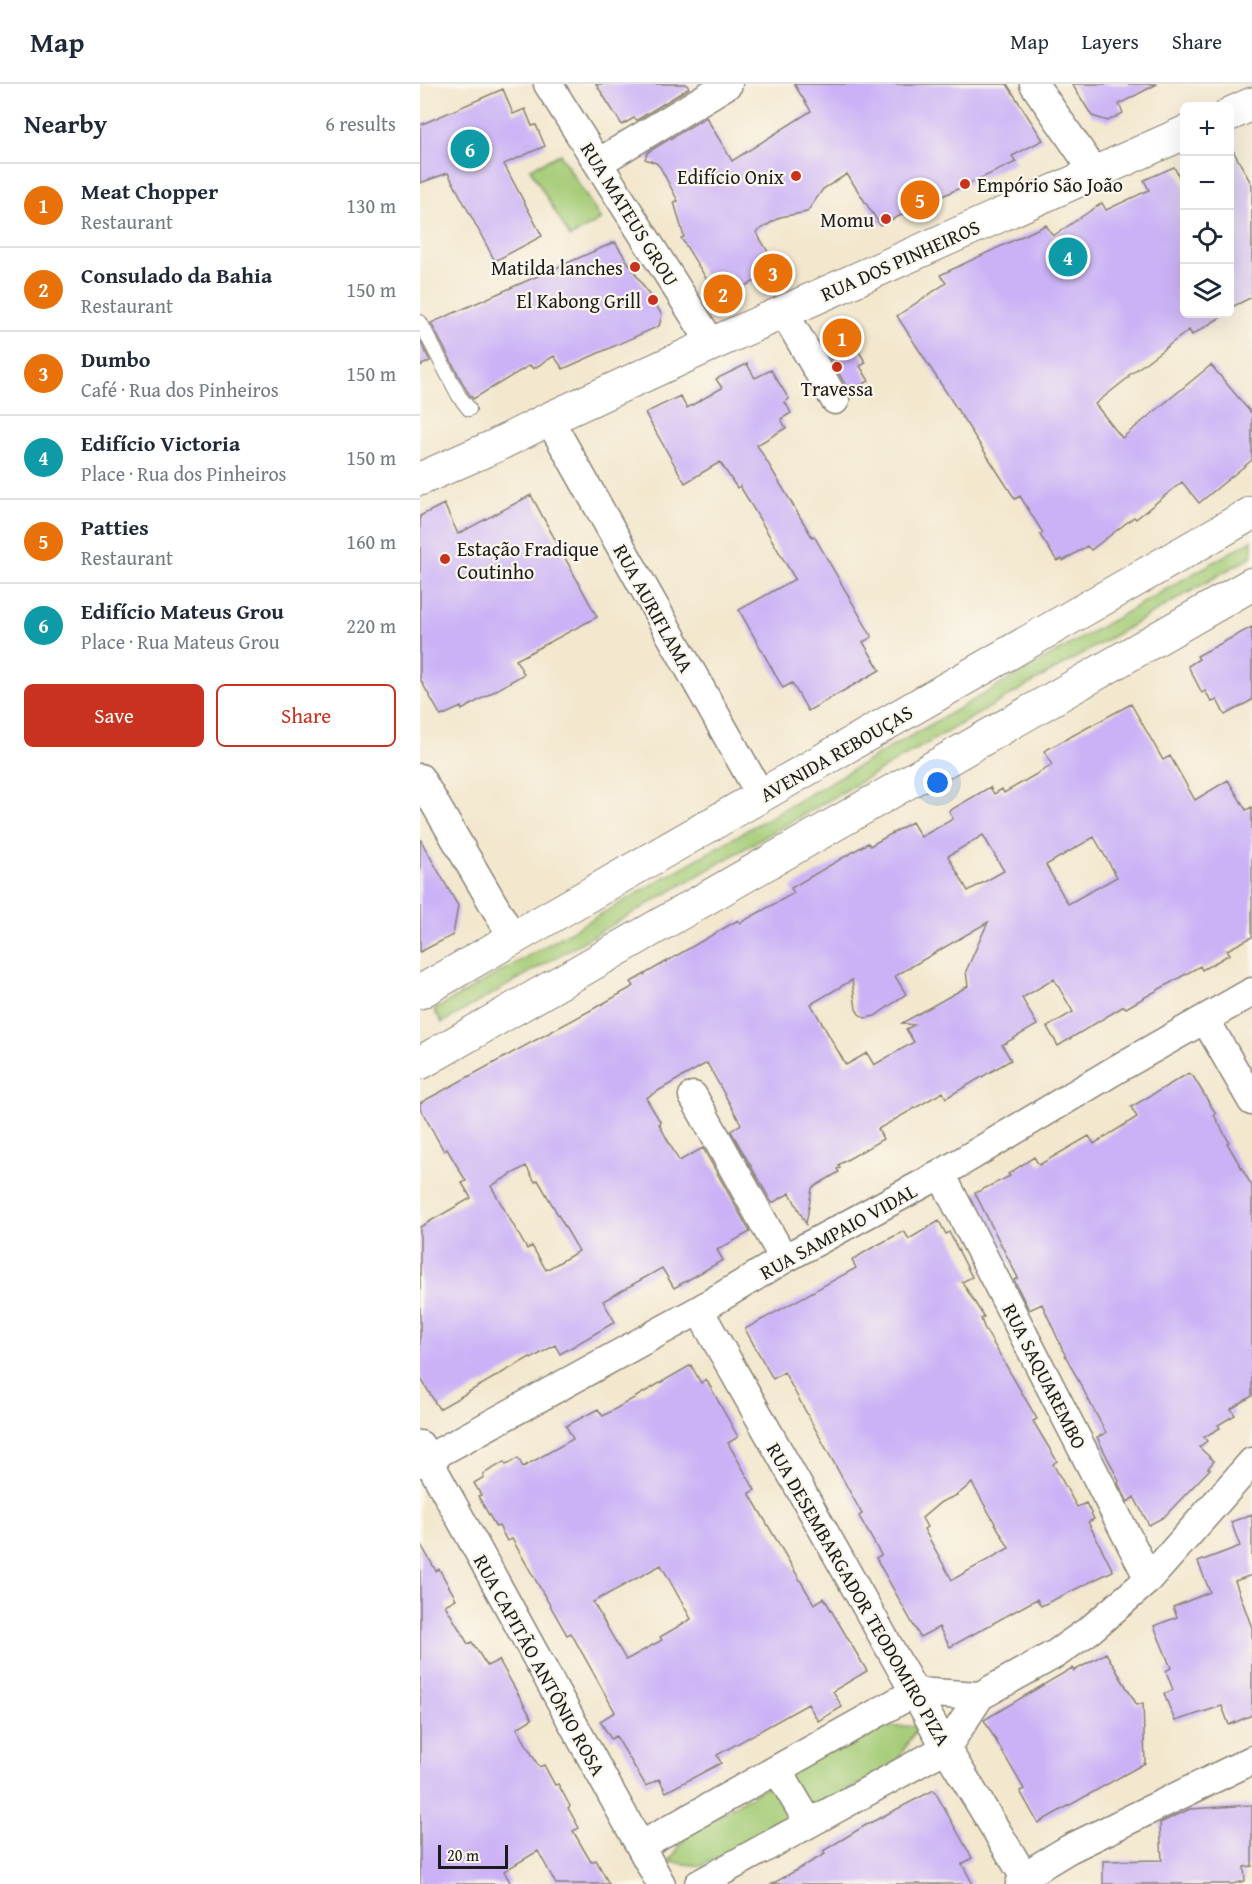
<!DOCTYPE html>
<meta charset="utf-8">
<style>
body{margin:0;font-family:"Gentium Book Plus",serif;background:#f2f2f3;color:#1f2937}
.controls{position:absolute;right:18px;top:18px;display:grid;overflow:hidden;border-radius:9px;box-shadow:0 6px 24px #0002}
.controls button{width:54px;height:54px;display:grid;place-items:center;padding:0;border:0;border-bottom:2px solid #e0e1e3;background:#fff;color:#1f2937;font:30px sans-serif}
.scale{position:absolute;left:18px;bottom:15px;width:70px;box-sizing:border-box;padding-left:6px;border:3px solid #1c1c1c;border-top:0;font-size:16px;line-height:21px;white-space:nowrap;color:#1c1c1c;-webkit-text-stroke:4px #fbf7ec;paint-order:stroke}
.you{position:absolute;left:518px;top:699px;width:21px;height:21px;margin:-15px;border:4px solid #fff;border-radius:50%;background:#1a73e8;box-shadow:0 0 0 9px #1a73e833}
.badge{display:grid;place-items:center;width:39px;height:39px;border-radius:50%;background:#c8321e;color:#fff;font-size:20px;font-weight:700}
.pin{position:absolute;translate:-50% -50%;border:3px solid #fff;box-shadow:0 2px 6px #0006}
.list{margin:0;padding:0;list-style:none}
h2{display:flex;justify-content:space-between;align-items:center;height:78px;margin:0;padding:0 24px;font-size:26px}
h2 small{font-size:20px;font-weight:400;color:#747a83}
.list li{display:grid;grid-template-columns:39px 1fr auto;gap:18px;align-items:center;box-sizing:border-box;height:84px;padding:0 24px;border-top:2px solid #e0e1e3}
.list b{display:block;font-size:22px;white-space:nowrap}
.list p{margin:0;font-size:20px;white-space:nowrap;color:#747a83}
.list em{font-size:20px;font-style:normal;color:#747a83}
.actions{display:flex;gap:12px;padding:18px 24px}
.actions a{flex:1;padding:14px 0;border:2px solid #c8321e;border-radius:9px;text-align:center;font-size:21px;color:#c8321e}
.actions .main{background:#c8321e;color:#fff}
.icon{flex:none;width:33px;height:33px;fill:none;stroke:currentColor;stroke-width:2;stroke-linecap:round;stroke-linejoin:round}
.map{position:relative;flex:none;width:832px;height:1800px;overflow:hidden}
header{display:flex;align-items:center;gap:36px;box-sizing:border-box;height:84px;padding:0 30px;background:#fff;border-bottom:2px solid #e0e1e3}
header strong{font-size:28px}
nav{display:flex;gap:33px;margin-inline-start:auto;font-size:21px}
main{display:flex}
aside{flex:1;background:#fff}
.map>svg:first-child{display:block}
.green{fill:#a5cc77;stroke:#60744a;stroke-width:1.5}
.building{fill:#cbb2f6;fill-rule:evenodd}
.lines{fill:none;stroke-linecap:round;stroke-linejoin:round}
.lane-casing{stroke:#888275;stroke-width:16}
.street-casing{stroke:#888275;stroke-width:31}
.secondary-casing{stroke:#888275;stroke-width:35}
.primary-casing{stroke:#888275;stroke-width:35}
.lane{stroke:#fff;stroke-width:14}
.street{stroke:#fff;stroke-width:28}
.secondary{stroke:#fff;stroke-width:33}
.primary{stroke:#fff;stroke-width:33}
.poi-dot{fill:#c8321e;stroke:#fbf7ec;stroke-width:2}
.labels{text-anchor:middle;dominant-baseline:central;stroke-width:4.5;stroke-linejoin:round;paint-order:stroke}
.poi-label{font-size:20px;fill:#1c1c1c;stroke:#fbf7ec;text-anchor:end}
.street-label{font-size:20px;fill:#1c1c1c;stroke:#fbf7ec}
</style>
<header>
<strong>Map</strong>
<nav><a>Map</a><a>Layers</a><a>Share</a></nav>
</header>
<main>
<aside>
<h2>Nearby<small>6 results</small></h2>
<ul class="list">
<li><span class="badge" style="background:#e8710a">1</span><div><b>Meat Chopper</b><p>Restaurant</p></div><em>130 m</em></li>
<li><span class="badge" style="background:#e8710a">2</span><div><b>Consulado da Bahia</b><p>Restaurant</p></div><em>150 m</em></li>
<li><span class="badge" style="background:#e8710a">3</span><div><b>Dumbo</b><p>Café · Rua dos Pinheiros</p></div><em>150 m</em></li>
<li><span class="badge" style="background:#0f9aa8">4</span><div><b>Edifício Victoria</b><p>Place · Rua dos Pinheiros</p></div><em>150 m</em></li>
<li><span class="badge" style="background:#e8710a">5</span><div><b>Patties</b><p>Restaurant</p></div><em>160 m</em></li>
<li><span class="badge" style="background:#0f9aa8">6</span><div><b>Edifício Mateus Grou</b><p>Place · Rua Mateus Grou</p></div><em>220 m</em></li>
</ul>
<div class="actions"><a class="main">Save</a><a>Share</a></div>
</aside>
<div class="map">
<svg width="832" height="1800" viewBox="0 0 832 1800">
<rect width="100%" height="100%" fill="#fbf7ec"/>
<filter id="ink" filterUnits="userSpaceOnUse"><feTurbulence type="fractalNoise" baseFrequency=".0167" numOctaves="2"/><feDisplacementMap in="SourceGraphic" scale="12" xChannelSelector="R" yChannelSelector="G"/><feConvolveMatrix kernelMatrix="1 2 1 2 8 2 1 2 1" color-interpolation-filters="sRGB"/></filter>
<filter id="wash" filterUnits="userSpaceOnUse"><feTurbulence type="fractalNoise" baseFrequency=".008" numOctaves="4" result="noise"/><feDisplacementMap in="SourceGraphic" scale="24" xChannelSelector="R" yChannelSelector="G"/><feGaussianBlur stdDeviation="1.35" result="paint"/><feColorMatrix in="noise" values="0 0 0 0 0 0 0 0 0 0 0 0 0 0 0 0 0 1.4 0 .05"/><feComposite in="paint" operator="in"/></filter>
<g filter="url(#wash)">
<rect width="100%" height="100%" fill="#f3e7ce"/>
<path class="green" d="M140 70 181 136 150 153 110 85Z
M832 456V472L22 939 14 926Z
M498 1642 474 1682 282 1782 249 1778 268 1750 442 1644Z"/>
<g id="blocks">
<path class="building" d="M176 0H266L269 4 217 36 214 34 202 41Z
M374 0H587L623 56 592 72 596 78 460 141 427 90 403 105 387 128 360 133 336 148 359 186 305 211 294 207 261 154 264 153 254 118 258 117 240 83 236 79 225 75 228 68 286 33 312 77 391 27Z
M652 0H737L699 20 703 29 688 37 672 32Z
M83 5 93 30 105 25 112 42 116 41 125 62 84 80 122 152 75 177 28 89 0 99V41Z
M810 61 832 101V213L810 224Z
M754 83 765 104V230H806L772 251 769 246 708 292 709 293 675 320 702 354 791 281 832 330V376L779 419 762 398 716 435 714 433 671 466 667 462 643 477 642 475 637 477 620 451 623 449 600 412 595 415 477 232 526 199 520 191 626 141 633 152 682 119 686 126 729 106 724 96Z
M195 158 242 231 239 242 143 285 134 272 113 285 110 281 53 315 47 307 11 239Z
M428 250 446 279 440 282 449 297 429 307 402 260 417 252 419 256Z
M0 257 10 277 0 282Z
M327 280 335 294 351 286 369 315 365 318 371 329 361 335 366 344 337 361 392 453 394 452 452 553 443 558 460 586 388 627 372 599 363 604 319 526 375 495 320 402 317 404 300 378 265 399 225 329 260 312 267 324 302 304 296 295Z
M111 411 177 533 96 576 104 590 42 626 41 623 21 632 0 595V432L24 420 38 450Z
M832 543V616L805 631 797 616 792 618 785 607 782 609 768 582 779 575 777 572Z
M711 620 743 676 750 672 775 716 808 696 826 726 832 723V853L807 866 810 870 798 877 782 886 780 882 706 924 704 922 638 962 627 943 653 928 634 895 602 914 617 941 582 961 591 976 526 1014 523 1008 458 1045 463 1055 418 1081 420 1084 417 1085 419 1088 392 1104 386 1140 370 1109 352 1119 311 1047 321 1040 287 979 255 997 226 1014 241 1039 239 1040 259 1077 283 1064 330 1148 297 1166 303 1176 254 1204 242 1184 183 1217 195 1238 140 1270 135 1261 111 1275 110 1273 19 1325 0 1293V1143L51 1114 42 1099 46 1097 27 1065 24 1067 0 1024V1019L184 919 214 902 211 898 318 836 320 839 374 809 371 804 448 759 450 762 492 738 501 753 533 735 529 727 570 703 574 710 582 705 584 709 632 681 624 667ZM563 751 584 787 548 807 528 772ZM674 753 697 793 648 820 626 781ZM568 838 546 887 548 902 482 939 494 941 486 945 494 958 454 981 447 969 426 981 391 920 432 896 436 925 439 930 445 934 455 932 486 910 475 892ZM106 1082 115 1098 118 1096 159 1167 126 1186 112 1162 107 1165 71 1102Z
M0 755 38 822 33 851 0 868Z
M769 989 773 992 796 1030 794 1031 809 1058 807 1059 832 1102V1312L811 1325 815 1331 798 1341 800 1344 784 1353 787 1357 779 1363 794 1377 788 1384 790 1385 744 1433 729 1441 714 1413 708 1418 698 1399 699 1397 677 1353 686 1349 646 1273 622 1220 609 1226 594 1196 598 1194 555 1109 590 1092 588 1090 614 1073 619 1081 669 1052 674 1060 717 1033 711 1023Z
M519 1137 526 1150 529 1148 552 1193 542 1198 564 1233 561 1235 564 1243 617 1335 613 1337 637 1377 633 1380 657 1423 666 1419 674 1435 668 1438 693 1487 621 1522 617 1515 530 1563 519 1543 500 1553 456 1474 461 1471 439 1432 442 1430 364 1288 353 1295 325 1245 436 1184 432 1176 450 1165 484 1147 489 1155ZM552 1399 589 1464 532 1496 504 1445 507 1443 502 1434 521 1418 537 1411Z
M271 1281 281 1299 286 1295 318 1353 308 1359 335 1406 329 1409 394 1520 404 1514 447 1587 413 1607 422 1623 398 1637 388 1620 297 1671 301 1679 246 1708 239 1695 226 1702 196 1652 191 1655 180 1637 195 1628 151 1549 147 1551 92 1455 87 1457 79 1442 76 1443 58 1412 61 1411 54 1399 64 1393 63 1390 84 1378 86 1381 98 1374 103 1383 153 1355 146 1342 178 1325 183 1332ZM241 1481 271 1535 240 1553 242 1556 206 1576 173 1518Z
M832 1430V1491L815 1497 832 1544V1631L809 1641 802 1622 755 1637 744 1610 753 1606 746 1587 751 1584 734 1542 757 1533 753 1523 790 1508 778 1478 820 1462 811 1438Z
M0 1459 16 1487 19 1485 36 1515 25 1521 48 1560 52 1558 67 1582 79 1576 112 1635 97 1644 119 1683 124 1681 135 1701 138 1700 150 1722 148 1724 159 1744 153 1747 171 1778 176 1776 189 1800H136L118 1767 84 1787 91 1800H0Z
M686 1569 717 1621 723 1619 725 1679 618 1739 600 1707 604 1705 564 1636 652 1584 654 1587Z
M514 1706 552 1774 542 1780 553 1800H352L405 1770 403 1767 446 1741Z
M832 1721V1782L824 1783 825 1797 812 1800H683V1777L742 1776 740 1739 770 1725Z"/>
</g>
</g>
<g filter="url(#ink)">
<use href="#blocks" fill-opacity="0" stroke="#888275" stroke-width="1.5"/>
<g class="lines">
<defs>
<path id="lane" d="M0 238 39 312 49 325"/>
<path id="street" d="M128 0 292 260
M614 0 675 89
M178 79 308 0
M363 227 415 316
M129 335 341 712
M0 694 93 854
M785 935 832 1017
M273 1012 364 1175
M521 1090 729 1495
M279 1226 526 1664 604 1792
M0 1361 241 1800
M0 1379 279 1226 364 1175 521 1090 697 985 832 908
M357 1685 389 1739
M220 1762 495 1608 560 1612
M279 1800 526 1664 560 1612 637 1569 671 1545 729 1495 832 1378
M600 1800 604 1792 649 1765 832 1676"/>
<path id="secondary" d="M810 30 832 20
M0 395 75 362 129 335 292 260 764 49"/>
<path id="primary" d="M0 908 832 429
M0 979 832 500"/>
</defs>
<use href="#lane" class="lane-casing"/>
<use href="#street" class="street-casing"/>
<use href="#secondary" class="secondary-casing"/>
<use href="#primary" class="primary-casing"/>
<use href="#lane" class="lane"/>
<use href="#street" class="street"/>
<use href="#secondary" class="secondary"/>
<use href="#primary" class="primary"/>
</g>
</g>
<g class="poi-dot">
<circle cx="376" cy="92" r="6"/>
<circle cx="545" cy="100" r="6"/>
<circle cx="466" cy="135" r="6"/>
<circle cx="215" cy="183" r="6"/>
<circle cx="233" cy="216" r="6"/>
<circle cx="417" cy="283" r="6"/>
<circle cx="25" cy="475" r="6"/>
</g>
<g class="labels">
<g class="poi-label">
<text x="364" y="92">Edifício Onix</text>
<text x="557" y="100" text-anchor="start">Empório São João</text>
<text x="454" y="135">Momu</text>
<text x="203" y="183">Matilda lanches</text>
<text x="221" y="216">El Kabong Grill</text>
<text x="417" y="304" text-anchor="middle">Travessa</text>
<text x="37" y="464" text-anchor="start">Estação Fradique<tspan x="37" dy="23">Coutinho</tspan></text>
</g>
<g class="street-label">
<text transform="translate(210 130) rotate(58)">RUA MATEUS GROU</text>
<text transform="translate(480 176) rotate(-24)">RUA DOS PINHEIROS</text>
<text transform="translate(234 524) rotate(61)">RUA AURIFLAMA</text>
<text transform="translate(416 669) rotate(-30)">AVENIDA REBOUÇAS</text>
<text transform="translate(418 1147) rotate(-29)">RUA SAMPAIO VIDAL</text>
<text transform="translate(625 1292) rotate(63)">RUA SAQUAREMBO</text>
<text transform="translate(439 1510) rotate(60)">RUA DESEMBARGADOR TEODOMIRO PIZA</text>
<text transform="translate(120 1581) rotate(61)">RUA CAPITÃO ANTÔNIO ROSA</text>
</g>
</g>
</svg>
<div class="controls">
<button>+</button>
<button>−</button>
<button><svg class="icon" aria-label="locate" viewBox="0 0 24 24"><circle cx="12" cy="12" r="6"/><path d="M12 2v4M12 18v4M2 12h4M18 12h4"/></svg></button>
<button><svg class="icon" aria-label="layers" viewBox="0 0 24 24"><path d="M12 4l9 5-9 5-9-5zM3 14l9 5 9-5"/></svg></button>
</div>
<div class="scale">20 m</div>
<div class="you"></div>
<div class="pin badge" style="left:422px;top:254px;background:#e8710a">1</div>
<div class="pin badge" style="left:303px;top:210px;background:#e8710a">2</div>
<div class="pin badge" style="left:353px;top:189px;background:#e8710a">3</div>
<div class="pin badge" style="left:648px;top:173px;background:#0f9aa8">4</div>
<div class="pin badge" style="left:500px;top:116px;background:#e8710a">5</div>
<div class="pin badge" style="left:50px;top:65px;background:#0f9aa8">6</div>
</div>
</main>
